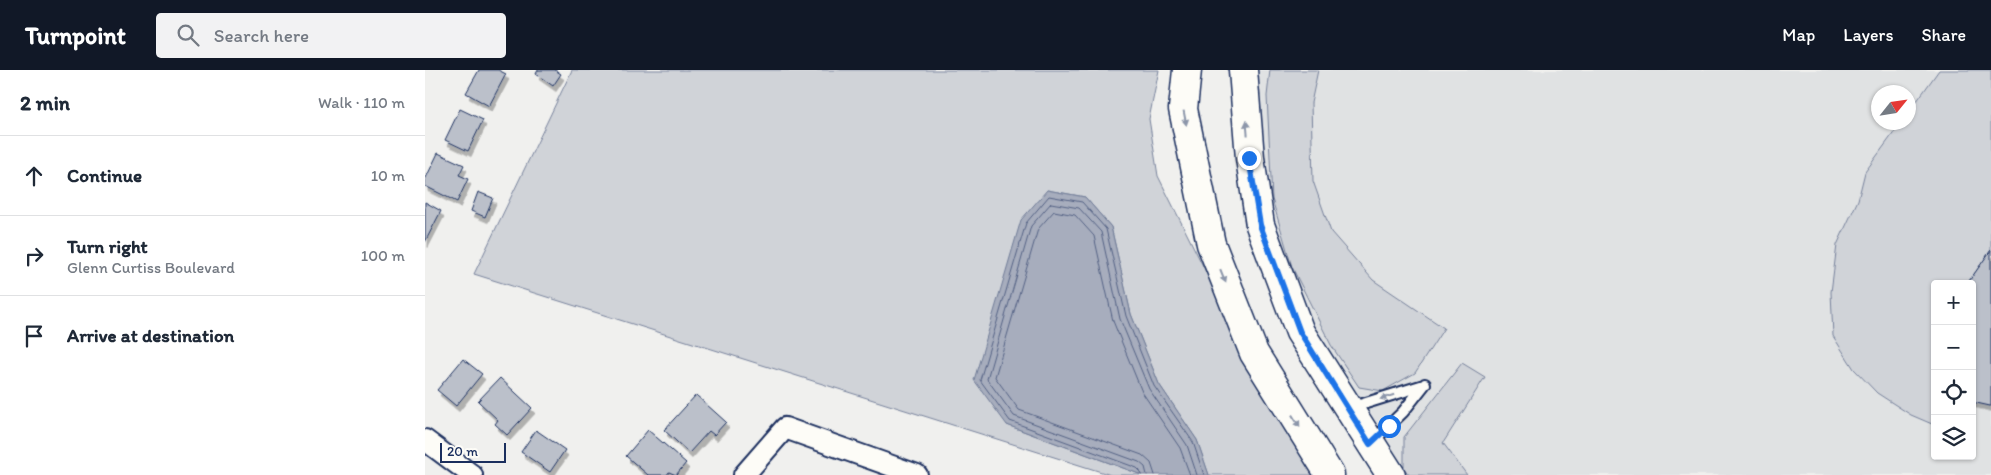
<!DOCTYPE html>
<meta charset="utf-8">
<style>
body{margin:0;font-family:Itim,sans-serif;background:#f2f2f3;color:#1f2937}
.controls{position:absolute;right:15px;bottom:15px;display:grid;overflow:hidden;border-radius:5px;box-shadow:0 1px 4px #0004}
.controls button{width:45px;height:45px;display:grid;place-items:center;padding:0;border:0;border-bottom:1px solid #e0e1e3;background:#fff;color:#1f2937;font:25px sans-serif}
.compass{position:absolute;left:1446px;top:15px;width:45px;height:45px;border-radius:50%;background:#fff;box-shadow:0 1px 4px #0004;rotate:60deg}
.scale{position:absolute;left:15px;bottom:12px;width:66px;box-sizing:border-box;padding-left:5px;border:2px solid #1b2f5e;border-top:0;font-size:14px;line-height:18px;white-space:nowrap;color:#1b2f5e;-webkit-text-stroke:4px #fdfcf7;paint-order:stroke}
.stop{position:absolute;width:15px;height:15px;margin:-11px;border:4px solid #1a73e8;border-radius:50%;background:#fff}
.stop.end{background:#1a73e8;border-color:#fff;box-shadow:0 1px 5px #0008}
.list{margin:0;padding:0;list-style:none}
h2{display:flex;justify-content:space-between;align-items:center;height:65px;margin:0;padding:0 20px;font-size:21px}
h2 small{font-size:16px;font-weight:400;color:#747a83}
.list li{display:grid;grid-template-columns:32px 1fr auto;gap:15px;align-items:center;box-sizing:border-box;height:80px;padding:0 20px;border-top:1px solid #e0e1e3}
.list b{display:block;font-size:19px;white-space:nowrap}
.list p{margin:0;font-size:16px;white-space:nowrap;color:#747a83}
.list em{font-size:16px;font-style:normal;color:#747a83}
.icon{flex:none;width:28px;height:28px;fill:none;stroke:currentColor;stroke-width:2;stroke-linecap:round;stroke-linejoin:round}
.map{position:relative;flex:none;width:1566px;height:405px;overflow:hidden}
header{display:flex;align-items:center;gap:30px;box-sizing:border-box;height:70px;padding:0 25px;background:#111827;color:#fff}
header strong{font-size:24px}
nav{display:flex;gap:28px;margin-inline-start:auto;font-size:18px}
.search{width:350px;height:45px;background:#f2f2f3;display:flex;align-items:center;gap:12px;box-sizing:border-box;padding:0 18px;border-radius:5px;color:#747a83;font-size:19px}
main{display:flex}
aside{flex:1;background:#fff}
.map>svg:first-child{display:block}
.built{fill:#e0e2e3;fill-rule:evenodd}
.green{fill:#d0d3d8;stroke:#76819b}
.water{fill:#a7adbd;stroke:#6f7b97}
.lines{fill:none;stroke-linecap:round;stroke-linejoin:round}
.shore{stroke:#536184;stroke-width:1}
.building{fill:#bbc0ca;stroke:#1b2f5e;filter:url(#shadow)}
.service-casing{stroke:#1b2f5e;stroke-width:14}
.minor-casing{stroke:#1b2f5e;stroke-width:24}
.secondary-casing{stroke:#1b2f5e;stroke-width:31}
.service{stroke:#fdfcf7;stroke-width:10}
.minor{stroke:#fdfcf7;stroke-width:20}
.secondary{stroke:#fdfcf7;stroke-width:28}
.oneway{fill:#8c96aa}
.route{stroke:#1a73e8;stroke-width:6}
</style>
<header>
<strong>Turnpoint</strong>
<div class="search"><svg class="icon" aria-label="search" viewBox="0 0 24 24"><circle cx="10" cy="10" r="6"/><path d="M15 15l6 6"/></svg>Search here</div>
<nav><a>Map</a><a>Layers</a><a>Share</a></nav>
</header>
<main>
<aside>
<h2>2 min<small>Walk · 110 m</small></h2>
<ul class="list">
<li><svg class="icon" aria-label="ahead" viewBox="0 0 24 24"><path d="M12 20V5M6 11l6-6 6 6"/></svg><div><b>Continue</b></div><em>10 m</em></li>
<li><svg class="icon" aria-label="right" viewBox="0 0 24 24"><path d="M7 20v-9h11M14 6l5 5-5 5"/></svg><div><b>Turn right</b><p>Glenn Curtiss Boulevard</p></div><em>100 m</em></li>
<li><svg class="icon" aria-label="arrive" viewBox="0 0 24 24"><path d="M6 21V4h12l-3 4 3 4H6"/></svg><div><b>Arrive at destination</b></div></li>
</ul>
</aside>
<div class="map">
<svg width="1566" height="405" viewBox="0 0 1566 405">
<defs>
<filter id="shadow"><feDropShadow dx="3" dy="5.5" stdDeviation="0" flood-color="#0004"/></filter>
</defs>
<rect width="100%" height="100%" fill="#f0f0ee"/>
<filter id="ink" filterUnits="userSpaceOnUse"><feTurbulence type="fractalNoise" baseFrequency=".02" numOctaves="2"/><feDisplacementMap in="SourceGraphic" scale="10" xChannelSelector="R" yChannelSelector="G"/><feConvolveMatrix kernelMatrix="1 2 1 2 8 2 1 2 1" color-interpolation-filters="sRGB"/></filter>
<g filter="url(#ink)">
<path class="built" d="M822 0H1566V405H969L882 265 840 159ZM1454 22H1484V52H1454ZM1510 214H1547V386H1510Z"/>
<path class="green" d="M147 0H734L724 49 733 106 812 264 900 405H784L772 370 734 314 706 244 686 157 660 127 622 120 582 355 717 405H686L49 204Z
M845 0H893L886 33 888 111 906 162 948 210 1019 258 990 303 958 321 934 317 906 275 867 197 847 129 842 26Z
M1514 0H1566V180L1542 214H1510V350L1507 354 1486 345 1452 323 1429 299 1408 266 1406 222 1412 175 1433 130 1440 102 1476 53 1484 52V42Z
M1037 293 1060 307 1018 373 1042 405H984L979 398V367Z"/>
<path class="water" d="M622 120 660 127 686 157 706 244 734 314 772 370 784 405H717L582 355 549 310 596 150Z"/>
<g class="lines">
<path class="shore" d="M716 405 715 401 712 398 585 351 555 310 601 153 624 126 657 132 681 159 701 246 729 316 768 372 779 405
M722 405 720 397 714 392 589 346 562 309 606 156 626 133 654 138 676 162 695 249 724 319 762 375 772 405
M730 405 726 393 717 385 594 340 570 307 613 159 629 141 650 145 669 166 688 251 717 322 755 378 765 405"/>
</g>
<path class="building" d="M54 0H73L81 4 64 36 41 23Z
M113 0H130L136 4 128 16 111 4Z
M35 39 58 50 43 81 20 70Z
M13 83 39 95 34 105 43 109 32 132 0 116V110Z
M53 122 68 128 60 147 46 141Z
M0 132 16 141 0 172Z
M1566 180V336H1565L1547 332V214H1542Z
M38 289 57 304 31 336 12 320Z
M75 308 107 338 82 365 70 354 73 350 53 331Z
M271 325 301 352 289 365 284 361 264 383 239 360Z
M111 360 140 380 125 402 96 382Z
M223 360 261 393 251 405 244 402 242 405H223L201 386Z"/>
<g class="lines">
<defs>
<path id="service" d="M925 338 999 315
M947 372 978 342 1000 314"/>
<path id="minor" d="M0 370 47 405
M319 405 360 358 492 405"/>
<path id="secondary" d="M762 0 758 39 786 174 829 283 905 405
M818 0 825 88 835 155 875 262 966 405"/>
</defs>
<use href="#service" class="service-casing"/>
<use href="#minor" class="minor-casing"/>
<use href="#secondary" class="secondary-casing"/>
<use href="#service" class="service"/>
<use href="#minor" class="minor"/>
<use href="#secondary" class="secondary"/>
</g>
<defs><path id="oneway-solid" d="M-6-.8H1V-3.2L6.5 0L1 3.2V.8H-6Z" transform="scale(1.25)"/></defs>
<g class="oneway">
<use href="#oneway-solid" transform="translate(760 48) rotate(79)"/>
<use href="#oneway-solid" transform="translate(822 58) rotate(-95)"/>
<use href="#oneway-solid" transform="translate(798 206) rotate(68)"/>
<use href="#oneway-solid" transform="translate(962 327) rotate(163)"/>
<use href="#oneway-solid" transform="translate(871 351) rotate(58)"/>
</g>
</g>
<g class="lines" filter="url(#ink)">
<path class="route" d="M824 88 835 155 875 262 945 374 964 356"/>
</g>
</svg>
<div class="controls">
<button>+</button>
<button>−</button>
<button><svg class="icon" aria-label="locate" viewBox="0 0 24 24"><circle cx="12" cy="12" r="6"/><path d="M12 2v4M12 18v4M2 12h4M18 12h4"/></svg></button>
<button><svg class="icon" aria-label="layers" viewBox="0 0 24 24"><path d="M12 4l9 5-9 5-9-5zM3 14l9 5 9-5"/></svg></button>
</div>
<svg class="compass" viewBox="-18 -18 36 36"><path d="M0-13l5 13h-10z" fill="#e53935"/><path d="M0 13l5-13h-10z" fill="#747a83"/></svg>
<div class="scale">20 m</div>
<div class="stop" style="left:964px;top:356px"></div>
<div class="stop end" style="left:824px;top:88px"></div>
</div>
</main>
